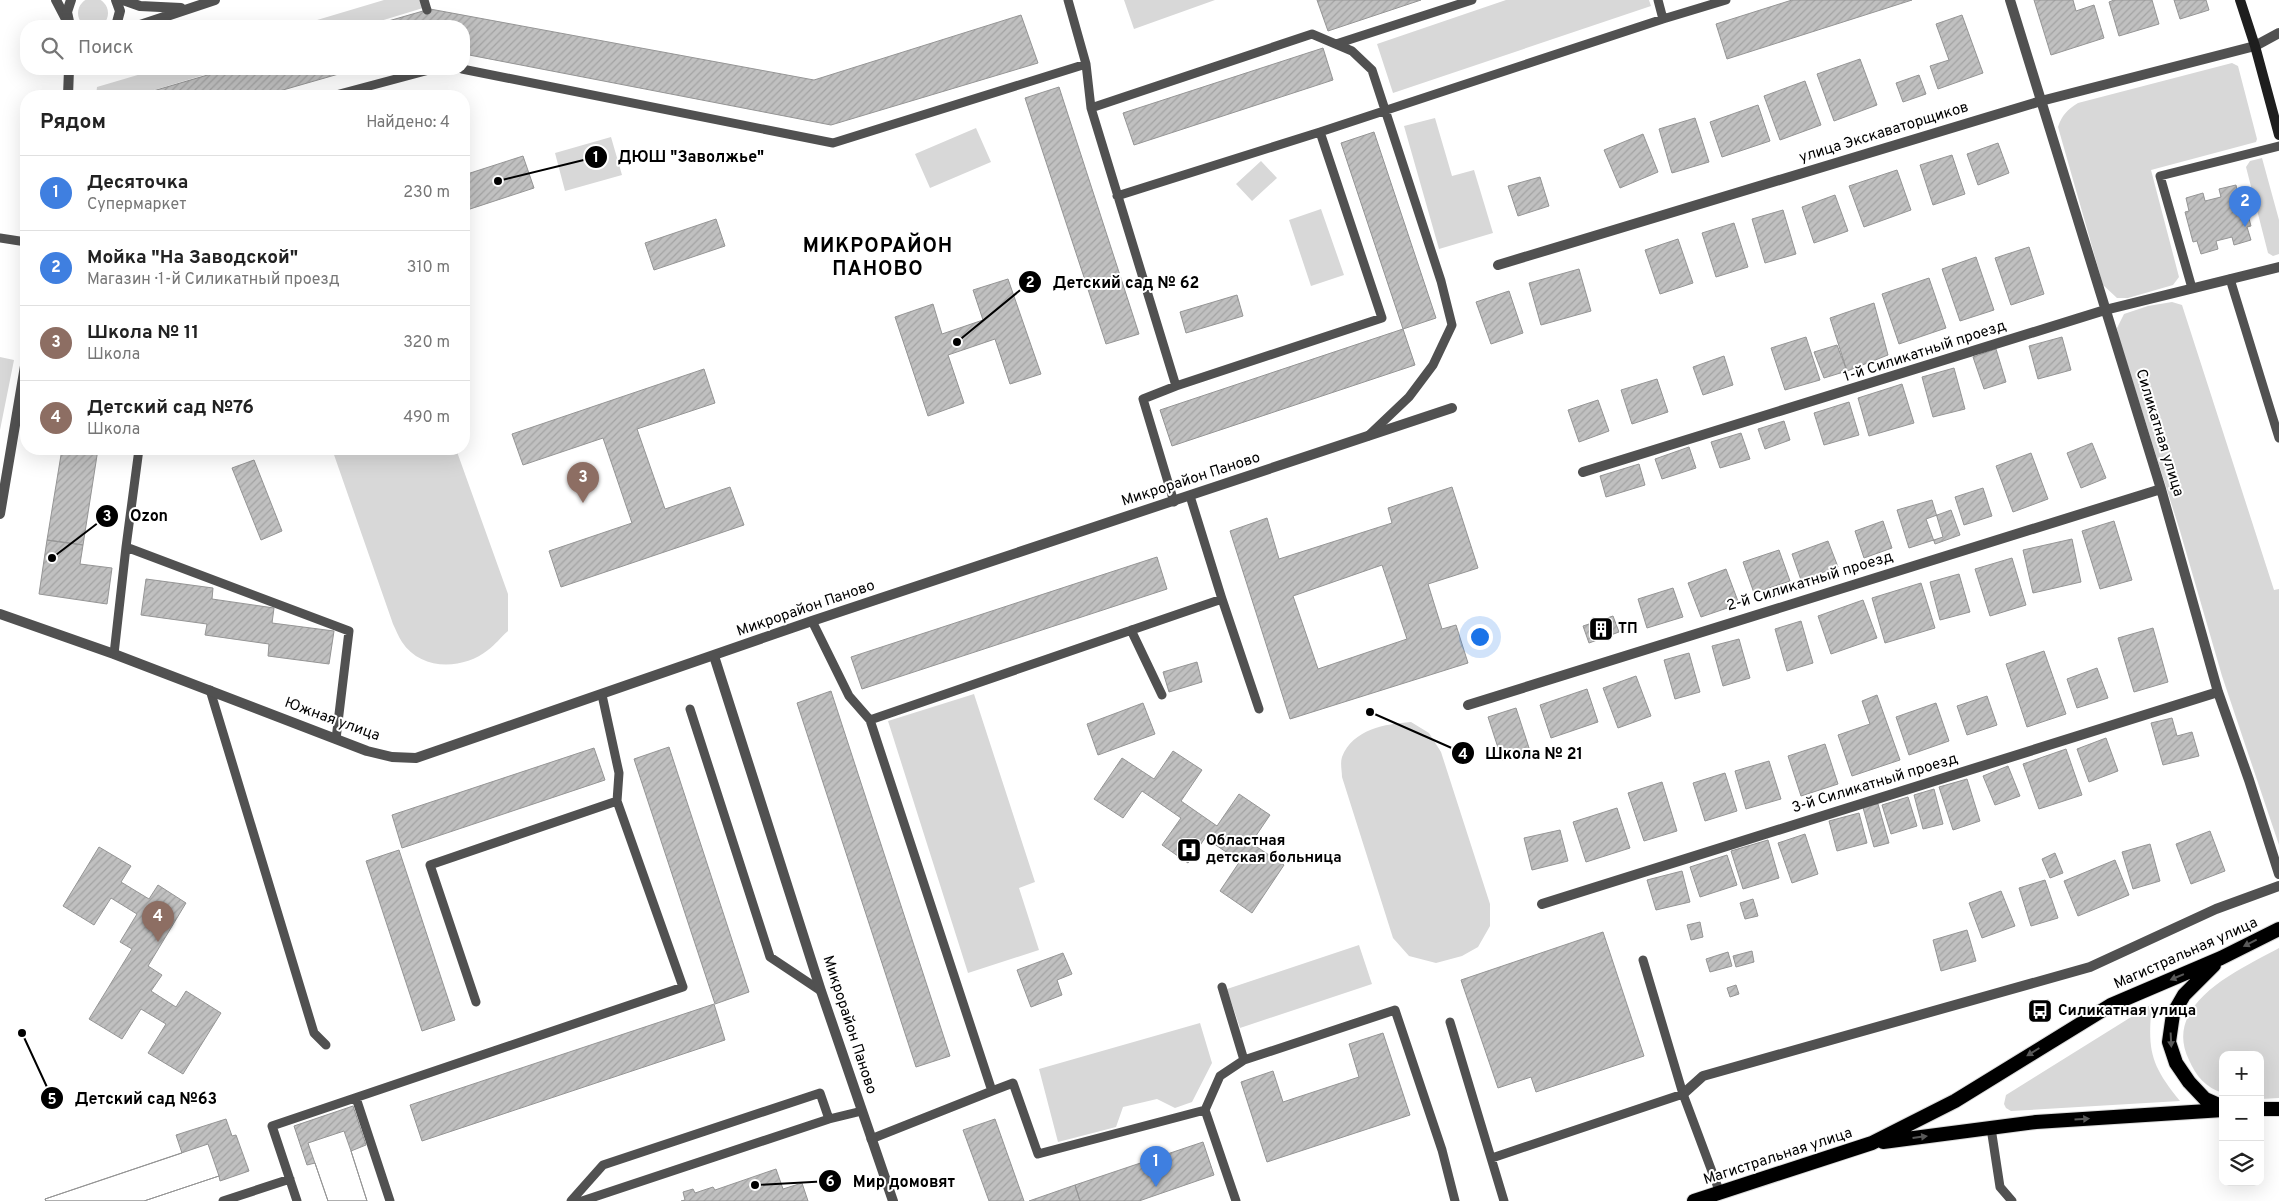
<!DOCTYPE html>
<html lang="ru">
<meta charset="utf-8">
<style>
body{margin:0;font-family:Overpass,sans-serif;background:#f2f2f2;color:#222}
.controls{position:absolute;right:15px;bottom:15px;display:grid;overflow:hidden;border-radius:10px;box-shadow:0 5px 20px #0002}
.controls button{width:45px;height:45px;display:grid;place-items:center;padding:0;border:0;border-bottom:1px solid #e0e0e0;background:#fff;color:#222;font:25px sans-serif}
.you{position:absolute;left:1479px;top:636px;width:18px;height:18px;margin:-12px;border:4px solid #fff;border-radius:50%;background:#1a73e8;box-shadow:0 0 0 8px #1a73e833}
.badge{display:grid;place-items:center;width:32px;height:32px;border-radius:50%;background:#000;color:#fff;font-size:16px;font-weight:700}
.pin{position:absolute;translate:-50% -41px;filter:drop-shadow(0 1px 2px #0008)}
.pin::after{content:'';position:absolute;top:26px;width:18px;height:15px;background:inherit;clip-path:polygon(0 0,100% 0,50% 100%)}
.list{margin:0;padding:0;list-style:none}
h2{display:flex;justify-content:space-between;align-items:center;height:65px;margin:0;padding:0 20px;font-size:21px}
h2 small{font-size:16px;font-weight:400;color:#767676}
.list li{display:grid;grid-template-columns:32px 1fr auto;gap:15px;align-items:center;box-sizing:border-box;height:75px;padding:0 20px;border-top:1px solid #e0e0e0}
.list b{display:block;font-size:19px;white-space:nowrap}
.list p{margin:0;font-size:16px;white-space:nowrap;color:#767676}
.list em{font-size:16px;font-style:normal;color:#767676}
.icon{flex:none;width:28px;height:28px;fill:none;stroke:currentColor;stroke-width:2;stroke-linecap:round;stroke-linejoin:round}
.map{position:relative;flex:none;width:2279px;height:1201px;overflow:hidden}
.search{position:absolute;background:#fff;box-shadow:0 5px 20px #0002;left:20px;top:20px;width:450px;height:55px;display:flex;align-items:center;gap:12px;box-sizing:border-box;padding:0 18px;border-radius:20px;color:#767676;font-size:19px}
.panel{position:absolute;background:#fff;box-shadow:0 5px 20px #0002;left:20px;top:90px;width:450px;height:365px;border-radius:20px}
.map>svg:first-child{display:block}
.green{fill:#d8d8d8}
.building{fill:url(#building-hatch);stroke:#959595;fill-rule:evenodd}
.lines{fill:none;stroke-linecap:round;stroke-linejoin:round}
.trunk-casing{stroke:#dbdbdb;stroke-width:16}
.service{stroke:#515151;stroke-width:9}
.minor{stroke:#515151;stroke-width:10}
.tertiary{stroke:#515151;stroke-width:10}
.secondary{stroke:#1e1e1e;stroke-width:10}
.trunk{stroke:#000;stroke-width:14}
.oneway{fill:#595959}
.labels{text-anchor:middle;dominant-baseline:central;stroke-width:4;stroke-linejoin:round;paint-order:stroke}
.street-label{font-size:15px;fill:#000;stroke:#fff}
.poi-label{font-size:15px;font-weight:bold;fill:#000;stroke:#fff;text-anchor:start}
.district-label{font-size:20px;font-weight:bold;letter-spacing:1px;fill:#000;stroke:#fff}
.leader{fill:none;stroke:#000;stroke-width:2}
.callout-dot{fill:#000;stroke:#fff;stroke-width:2}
.mark-label{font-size:15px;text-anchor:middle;font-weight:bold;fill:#fff}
.callout-label{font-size:16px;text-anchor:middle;font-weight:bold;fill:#000;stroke:#fff;stroke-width:4;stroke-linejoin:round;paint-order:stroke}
</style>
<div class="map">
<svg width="2279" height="1201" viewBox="0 0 2279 1201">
<defs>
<pattern id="building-hatch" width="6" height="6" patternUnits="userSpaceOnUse" patternTransform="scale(1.25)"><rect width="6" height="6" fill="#c0c0c0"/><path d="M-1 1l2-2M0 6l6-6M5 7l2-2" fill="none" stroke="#a3a3a3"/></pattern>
</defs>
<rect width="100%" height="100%" fill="#fff"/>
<path class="green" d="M78 13a15 15 0 1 1 30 0a15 15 0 1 1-30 0Z
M384 0H421L423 8 364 26H297Z
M1124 0H1215L1134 29Z
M1506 0H1649L1651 6 1393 93 1377 44Z
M2232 63 2238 66 2257 139 2256 142 2151 170 2179 277 2173 285 2128 298H2117L2103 285 2058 127C2062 115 2067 110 2078 103Z
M158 69H224L134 96H96L97 87Z
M1435 118 1452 176 1474 170 1493 233 1439 249 1404 126Z
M976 128 991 162 930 188 915 154Z
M611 137 622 175 565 191 555 153Z
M2262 158 2279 220V254L2273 256 2268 253 2246 167 2250 161Z
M1261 161 1277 178 1252 201 1236 184Z
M1321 209 1344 275 1311 286 1289 220Z
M2172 302 2182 305 2274 590 2279 589V845L2222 676 2180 531 2118 335 2117 328 2124 314 2148 306Z
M0 357 14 360 0 430Z
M332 449H456L508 594V631C501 637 495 645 488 650 463 670 421 671 402 642 398 636 396 630 393 624Z
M974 694 1035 882 1019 888 1039 950 968 973 888 721Z
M1411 722 1429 733 1441 752 1490 904V926L1478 947 1462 956 1436 963 1409 956 1393 938 1342 777C1342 771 1340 763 1342 757 1353 729 1385 724 1411 722Z
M1359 945 1372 984 1240 1028 1227 989Z
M2279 948V1098L2260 1099V1055H2223V1093C2206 1088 2196 1076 2189 1060 2161 1003 2241 969 2279 948Z
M2152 1004C2147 1051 2151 1065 2180 1101L2011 1111 2006 1108 2004 1104 2006 1095Z
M1200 1023 1212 1063 1192 1102 1175 1108 1157 1099 1123 1107 1116 1127 1058 1142 1039 1069Z"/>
<path class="building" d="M1317 0H1421L1328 31Z
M1792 0H1912L1727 59 1716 24Z
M2034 0H2073L2076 11 2094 5 2104 38 2051 55Z
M2114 0H2152L2159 24 2119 36 2109 2Z
M2174 0H2206L2209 10 2180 19Z
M430 9 814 80 1021 15 1038 63 831 125 464 54V26H371Z
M1962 15 1983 73 1938 89 1930 66 1949 60 1936 24Z
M1323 48 1333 80 1134 145 1123 113Z
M1860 59 1877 105 1834 121 1817 74Z
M228 69H356L262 96H136Z
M1919 75 1926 94 1903 102 1896 83Z
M1805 81 1821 125 1780 140 1764 96Z
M1059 87 1139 334 1106 344 1025 98Z
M1758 105 1770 141 1722 157 1710 122Z
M1695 118 1709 162 1672 173 1659 129Z
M1374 132 1436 318 1403 329 1341 143Z
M1643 134 1658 172 1620 188 1604 150Z
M1998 143 2009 173 1978 185 1967 154Z
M1952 155 1965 194 1933 205 1920 165Z
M523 156 534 188 464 211V175Z
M1897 170 1911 210 1864 227 1849 186Z
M1540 177 1549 206 1518 216 1508 186Z
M2236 185 2239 198 2243 197 2251 226 2247 227 2251 240 2234 245 2232 237 2216 241 2218 249 2201 254 2197 241 2193 242 2185 212 2189 211 2186 198 2203 193 2205 201 2221 197 2219 189Z
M1835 195 1848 231 1814 243 1802 207Z
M1783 210 1796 254 1765 263 1752 219Z
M716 219 725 246 654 270 645 243Z
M1734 223 1748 267 1716 277 1702 233Z
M1678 239 1693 283 1660 294 1645 250Z
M2029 247 2044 294 2011 305 1995 258Z
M1976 257 1994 310 1960 321 1942 269Z
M1579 269 1591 311 1541 325 1529 283Z
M1929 278 1946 328 1899 344 1882 294Z
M1008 279 1041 374 1010 384 995 339 948 355 964 403 928 416 895 317 933 304 942 334 983 320 973 290Z
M1509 291 1523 333 1491 344 1476 302Z
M1237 295 1243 316 1186 333 1180 312Z
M1874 303 1888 355 1847 371 1830 318Z
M1403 329 1415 365 1172 446 1160 410Z
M1806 337 1820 380 1785 390 1771 348Z
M2062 337 2071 370 2038 379 2029 346Z
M1837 345 1847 371 1824 378 1814 352Z
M1996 349 2006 382 1984 389 1973 357Z
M1724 356 1733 385 1703 395 1693 367Z
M1954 368 1965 409 1933 417 1922 377Z
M704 369 715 403 637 429 665 509 730 487 744 525 561 587 549 551 632 523 603 438 523 465 512 434Z
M1657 379 1668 412 1632 424 1621 390Z
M1902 384 1914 423 1869 436 1858 398Z
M1598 400 1609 431 1579 442 1568 410Z
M1849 402 1859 435 1824 445 1814 413Z
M1784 421 1790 440 1765 449 1758 429Z
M1741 433 1750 459 1720 468 1711 442Z
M2092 443 2106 478 2081 488 2067 453Z
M1689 447 1696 468 1662 479 1655 459Z
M62 449H98L83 545 47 540Z
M2031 453 2048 499 2013 512 1996 466Z
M254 460 282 531 261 540 232 468Z
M1639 464 1645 485 1606 497 1600 476Z
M1452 487 1478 568 1428 584 1442 629 1456 625 1468 663 1290 719 1230 531 1267 518 1279 559 1392 523 1388 508ZM1382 565 1407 639 1318 669 1293 596Z
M1983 488 1992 516 1964 525 1955 497Z
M1932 500 1943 537 1909 548 1897 510Z
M1951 510 1960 535 1935 544 1926 519Z
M1883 521 1892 548 1864 558 1855 531Z
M2114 521 2132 580 2100 589 2082 531Z
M2072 539 2081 582 2033 593 2023 550Z
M47 540 83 545 80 564 112 568 107 604 39 594Z
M1828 541 1838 567 1801 580 1792 554Z
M1779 550 1790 581 1754 593 1743 562Z
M1157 557 1167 589 862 689 851 657Z
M2012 558 2026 605 1990 616 1975 569Z
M1726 569 1739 604 1701 617 1688 583Z
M1959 574 1970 612 1940 620 1930 582Z
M146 579 213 588 212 599 274 608 272 623 334 631 329 664 268 656 269 644 205 635 207 624 141 615Z
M1921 583 1935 628 1885 643 1872 598Z
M1673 588 1683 617 1647 628 1638 599Z
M1863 600 1877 638 1831 654 1818 616Z
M1613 616 1619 632 1589 643 1583 626Z
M1801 621 1813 663 1787 671 1775 629Z
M2153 628 2168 682 2134 692 2118 638Z
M1739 639 1750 678 1723 686 1712 646Z
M2044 651 2066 714 2027 727 2006 664Z
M1689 653 1700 692 1675 699 1664 660Z
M1197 662 1202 682 1169 692 1163 672Z
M2097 668 2108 698 2077 708 2067 679Z
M1636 676 1651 716 1618 728 1603 688Z
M1587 689 1598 722 1551 738 1540 705Z
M831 691 950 1056 916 1067 797 703Z
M1877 695 1900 760 1852 776 1838 735 1870 724 1862 701Z
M1987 696 1997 725 1967 735 1957 706Z
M1143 703 1155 734 1098 755 1087 724Z
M1936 703 1949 741 1909 755 1896 717Z
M1516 708 1530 751 1502 760 1488 717Z
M2172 718 2177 736 2192 732 2199 756 2163 765 2151 723Z
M2106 738 2118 771 2089 782 2077 749Z
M1825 744 1838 784 1801 796 1788 756Z
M669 747 749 992 715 1004 634 759Z
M594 748 605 780 402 848 392 815Z
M2066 749 2082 795 2039 809 2023 764Z
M1173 751 1202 770 1181 801 1217 826 1239 794 1270 815 1251 843 1284 865 1252 913 1220 891 1240 861 1205 838 1188 863 1162 845 1181 818 1142 791 1123 818 1094 799 1122 758 1154 779Z
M1769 761 1781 799 1746 809 1735 771Z
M2008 766 2020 796 1995 805 1983 776Z
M1725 773 1737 811 1705 821 1693 783Z
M1967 779 1980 821 1953 830 1939 787Z
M1662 782 1677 831 1644 841 1628 793Z
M1934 789 1943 824 1923 829 1914 795Z
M1908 797 1917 826 1891 834 1882 805Z
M1862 804H1878L1889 843 1874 847Z
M1617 808 1630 848 1586 862 1573 822Z
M1859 813 1867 843 1837 851 1829 821Z
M1560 830 1568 861 1532 870 1524 838Z
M2210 831 2225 871 2191 884 2176 844Z
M1805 834 1818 874 1792 883 1778 843Z
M1768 840 1779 878 1743 889 1731 851Z
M2150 844 2160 881 2133 889 2122 852Z
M99 847 131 866 121 882 149 899 158 885 186 903 148 966 162 975 151 991 176 1007 186 991 221 1013 183 1074 148 1053 166 1024 141 1009 122 1039 89 1019 132 949 120 942 137 914 111 898 94 925 63 906Z
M399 850 455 1020 422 1031 366 861Z
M2055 853 2063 873 2050 878 2042 859Z
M1727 855 1737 885 1700 897 1690 867Z
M2115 860 2129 895 2078 916 2064 881Z
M1682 871 1690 902 1656 910 1647 880Z
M2045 880 2058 918 2031 926 2019 888Z
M2001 891 2015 926 1982 938 1969 903Z
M1753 899 1758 916 1745 919 1740 903Z
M1700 922 1703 937 1691 940 1687 925Z
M1967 930 1976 961 1941 971 1933 940Z
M1603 932 1644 1056 1536 1092 1531 1077 1498 1088 1461 980Z
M1752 951 1754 962 1736 967 1733 956Z
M1728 952 1732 966 1710 972 1706 959Z
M1063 953 1072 974 1057 980 1062 995 1031 1007 1017 970Z
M1736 985 1739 994 1730 997 1727 988Z
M714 1004 725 1040 422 1141 410 1105Z
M1383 1033 1410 1115 1267 1162 1241 1082 1273 1071 1283 1102 1359 1077 1349 1044Z
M353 1106 366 1145 351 1151 367 1201H328L315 1163 307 1165 294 1126Z
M226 1119 232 1136 236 1135 249 1171 220 1181 219 1176 144 1201H46L45 1199 182 1153 176 1135Z
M995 1119 1024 1201H989L963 1130Z
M344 1131 351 1151 367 1201H328L308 1143Z
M1203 1142 1214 1175 1139 1201H1080L1075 1185Z
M208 1144 219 1176 144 1201H46L45 1199Z
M776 1169 783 1189 802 1183 808 1201H681L685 1200 683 1192 693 1189 695 1193 713 1187 715 1190Z
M1075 1185 1080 1201H1029Z"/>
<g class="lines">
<defs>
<path id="trunk" d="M2214 965 2184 995 2173 1014 2169 1042 2176 1063 2189 1082 2205 1099 2223 1107
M2260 1109H2279
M1883 1142 2036 1122 2223 1110
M1694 1201 1872 1143 1955 1101 2111 1005 2221 958 2279 929"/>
</defs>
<use href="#trunk" class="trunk-casing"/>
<path class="service" d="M424 0 427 10
M1068 0 1086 64 1091 108 1176 386 1143 399 1174 502
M1658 0 1663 19 1726 0
M1336 44 1472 0
M462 69 833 143 1086 64
M332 96 433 69
M1091 108 1312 34 1352 51 1372 70 1441 281 1452 325 1433 365 1409 397 1368 436
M1117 196 1320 132 1663 19
M0 238 26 242
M2230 279 2279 438
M2192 288 2160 176 2279 146
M1176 386 1382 318 1320 132
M126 547 139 449
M1222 599 1259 709
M812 621 849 696 870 720 992 1091 871 1139
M1131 630 1162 695
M114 654 126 547 349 631 336 739
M210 690 314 1033 326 1045
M690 709 770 957 821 991
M870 720 1222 599 1190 496
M1643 960 1683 1094 1720 1193
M1222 987 1244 1060 1395 1010 1442 1150 1455 1201
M476 1002 430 865 617 801
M1450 1022 1504 1201
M992 1091 1013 1083 1038 1154 1205 1110 1220 1076 1244 1060
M356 1098 390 1201
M1205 1110 1236 1201
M829 1119 862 1111
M1991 1128 2000 1187 2012 1201
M1492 1158 1683 1094
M223 1201 290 1179
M297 1201 272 1126 683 987 617 801 619 773 602 695
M571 1201 603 1165 820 1093 829 1119 582 1201"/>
<path class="minor" d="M56 0 68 23
M2010 0 2161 489 2218 692 2249 780 2279 874
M68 96 69 69
M1498 265 2041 101 2255 46 2279 33
M1583 472 2105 310 2279 267
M0 514 26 360
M0 614 114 654 367 751 392 757 416 758 812 621 1452 408
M714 656 821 991 893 1201
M1468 705 2161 489
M1542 904 2218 692
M1683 1094 1703 1076 2090 967 2216 909 2279 886"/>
<path class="tertiary" d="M116 0 120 11 116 26
M123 0 140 6 181 8
M70 26 67 12 71 0
M137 26 215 0"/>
<path class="secondary" d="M2240 0 2255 46 2279 135"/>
<use href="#trunk" class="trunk"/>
</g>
<defs><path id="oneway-solid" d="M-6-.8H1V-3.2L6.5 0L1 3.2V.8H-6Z" transform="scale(1.25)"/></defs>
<g class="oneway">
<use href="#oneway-solid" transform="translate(2250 943) rotate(153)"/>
<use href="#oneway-solid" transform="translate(2177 977) rotate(157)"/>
<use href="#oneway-solid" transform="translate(2171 1040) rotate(87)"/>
<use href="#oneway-solid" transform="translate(2033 1052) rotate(148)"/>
<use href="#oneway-solid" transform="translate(2082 1119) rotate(-3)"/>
<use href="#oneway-solid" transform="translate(1920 1137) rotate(-7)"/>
</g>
<defs>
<symbol id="building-square" viewBox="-11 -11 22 22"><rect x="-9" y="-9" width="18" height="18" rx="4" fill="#000" stroke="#fff"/><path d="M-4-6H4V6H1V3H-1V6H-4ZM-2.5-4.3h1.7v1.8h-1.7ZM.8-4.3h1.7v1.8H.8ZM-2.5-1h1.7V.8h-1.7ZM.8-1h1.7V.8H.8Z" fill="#fff"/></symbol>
<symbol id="hospital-square" viewBox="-11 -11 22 22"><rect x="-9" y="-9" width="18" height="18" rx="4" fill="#000" stroke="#fff"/><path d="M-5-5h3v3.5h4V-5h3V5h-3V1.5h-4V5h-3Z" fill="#fff"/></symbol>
<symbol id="bus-square" viewBox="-11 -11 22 22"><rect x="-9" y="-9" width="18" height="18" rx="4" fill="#000" stroke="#fff"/><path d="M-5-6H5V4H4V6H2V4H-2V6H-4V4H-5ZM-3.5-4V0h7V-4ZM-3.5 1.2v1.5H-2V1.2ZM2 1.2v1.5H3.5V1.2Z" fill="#fff"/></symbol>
</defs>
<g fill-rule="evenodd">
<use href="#building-square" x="1587" y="615" width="28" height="28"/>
<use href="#hospital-square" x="1175" y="836" width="28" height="28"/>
<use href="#bus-square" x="2026" y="997" width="28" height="28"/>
</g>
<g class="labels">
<g class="street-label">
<text transform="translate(1884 133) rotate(-17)">улица Экскаваторщиков</text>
<text transform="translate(1925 352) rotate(-18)">1-й Силикатный проезд</text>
<text transform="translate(2159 433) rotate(73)">Силикатная улица</text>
<text transform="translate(1191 480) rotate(-18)">Микрорайон Паново</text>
<text transform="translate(1810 582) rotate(-17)">2-й Силикатный проезд</text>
<text transform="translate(806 609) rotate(-19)">Микрорайон Паново</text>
<text transform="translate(332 720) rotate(20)">Южная улица</text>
<text transform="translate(1875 784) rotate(-17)">3-й Силикатный проезд</text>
<text transform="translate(2186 954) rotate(-24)">Магистральная улица</text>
<text transform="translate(849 1025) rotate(72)">Микрорайон Паново</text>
<text transform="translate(1778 1157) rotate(-18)">Магистральная улица</text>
</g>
<g class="poi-label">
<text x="1618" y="629">ТП</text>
<text x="1206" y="841">Областная<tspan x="1206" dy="17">детская больница</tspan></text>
<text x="2058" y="1011">Силикатная улица</text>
</g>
<g class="district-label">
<text x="878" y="247">МИКРОРАЙОН<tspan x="878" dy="23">ПАНОВО</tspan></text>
</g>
</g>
<path class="leader" d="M498 181L596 157M957 342L1030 282M52 558L107 516M1370 712L1463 753M22 1033L52 1098M755 1185L830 1181"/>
<g class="callout-dot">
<circle cx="498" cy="181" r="5"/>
<circle cx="957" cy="342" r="5"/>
<circle cx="52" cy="558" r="5"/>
<circle cx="1370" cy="712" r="5"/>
<circle cx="22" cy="1033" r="5"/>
<circle cx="755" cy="1185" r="5"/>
<circle cx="596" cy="157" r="12"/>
<circle cx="1030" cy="282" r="12"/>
<circle cx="107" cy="516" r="12"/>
<circle cx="1463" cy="753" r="12"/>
<circle cx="52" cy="1098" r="12"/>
<circle cx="830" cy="1181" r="12"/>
</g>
<g class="mark-label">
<text x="596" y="162">1</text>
<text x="1030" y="287">2</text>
<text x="107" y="521">3</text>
<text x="1463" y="759">4</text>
<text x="52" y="1104">5</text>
<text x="830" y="1186">6</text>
</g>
<g class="callout-label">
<text x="691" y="162">ДЮШ "Заволжье"</text>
<text x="1126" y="288">Детский сад № 62</text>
<text x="149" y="521">Ozon</text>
<text x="1534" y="759">Школа № 21</text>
<text x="146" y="1104">Детский сад №63</text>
<text x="904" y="1187">Мир домовят</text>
</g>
</svg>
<div class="controls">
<button>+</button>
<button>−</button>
<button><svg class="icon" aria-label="layers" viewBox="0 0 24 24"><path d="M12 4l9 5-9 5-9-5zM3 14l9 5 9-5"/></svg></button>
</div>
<div class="you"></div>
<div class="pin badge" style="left:1156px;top:1187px;background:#3f7fe0">1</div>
<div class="pin badge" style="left:2245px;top:227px;background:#3f7fe0">2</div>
<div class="pin badge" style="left:583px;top:503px;background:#8d6e63">3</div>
<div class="pin badge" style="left:158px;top:942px;background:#8d6e63">4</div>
<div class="search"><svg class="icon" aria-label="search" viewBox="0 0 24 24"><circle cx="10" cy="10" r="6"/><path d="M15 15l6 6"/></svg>Поиск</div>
<section class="panel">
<h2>Рядом<small>Найдено: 4</small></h2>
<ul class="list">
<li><span class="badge" style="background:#3f7fe0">1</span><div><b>Десяточка</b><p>Супермаркет</p></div><em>230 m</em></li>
<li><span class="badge" style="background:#3f7fe0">2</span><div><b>Мойка &quot;На Заводской&quot;</b><p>Магазин · 1-й Силикатный проезд</p></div><em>310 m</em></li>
<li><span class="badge" style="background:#8d6e63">3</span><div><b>Школа № 11</b><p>Школа</p></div><em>320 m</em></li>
<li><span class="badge" style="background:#8d6e63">4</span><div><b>Детский сад №76</b><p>Школа</p></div><em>490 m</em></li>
</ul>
</section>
</div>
